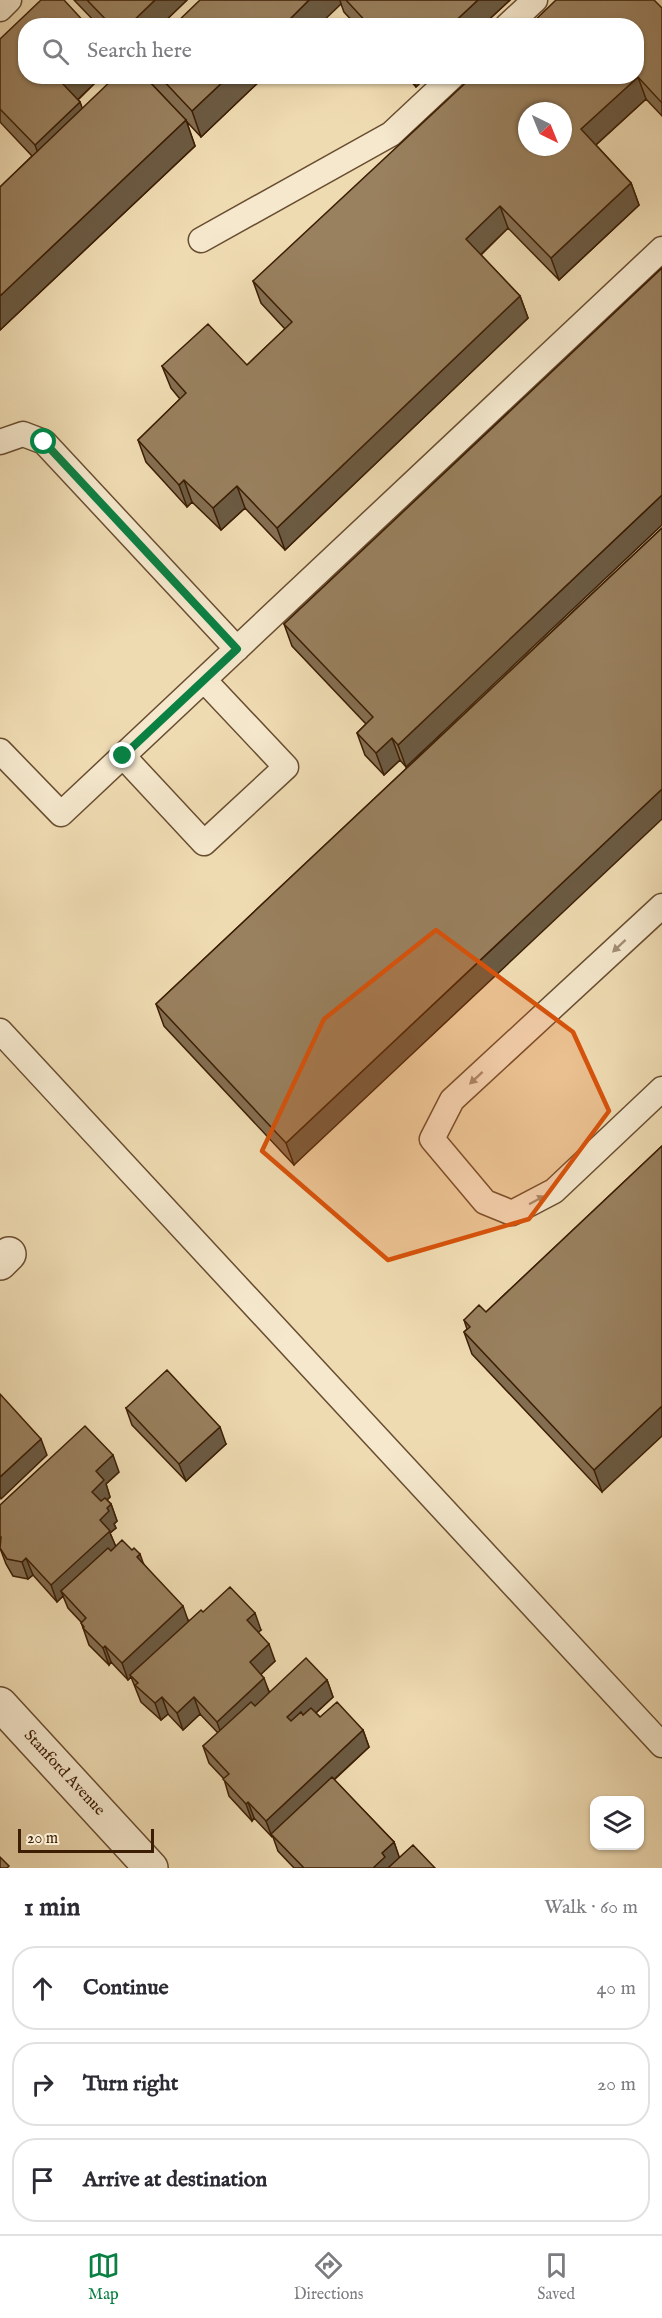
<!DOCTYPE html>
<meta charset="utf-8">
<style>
body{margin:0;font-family:"IM FELL English",serif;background:#f7f7f7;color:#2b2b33}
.controls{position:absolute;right:18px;bottom:18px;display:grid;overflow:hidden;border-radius:12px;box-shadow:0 2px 4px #0004}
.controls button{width:54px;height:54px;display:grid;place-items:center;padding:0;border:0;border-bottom:2px solid #e1e1e2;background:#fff;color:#2b2b33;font:30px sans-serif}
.compass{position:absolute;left:518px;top:102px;width:54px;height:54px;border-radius:50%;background:#fff;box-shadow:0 2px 4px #0004;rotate:137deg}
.scale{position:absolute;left:18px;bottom:15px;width:136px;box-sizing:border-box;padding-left:6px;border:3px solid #3c1e04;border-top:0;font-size:16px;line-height:21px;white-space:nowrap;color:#3c1e04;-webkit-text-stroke:4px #f5e8cd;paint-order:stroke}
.stop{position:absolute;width:18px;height:18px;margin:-14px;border:4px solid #0b8043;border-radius:50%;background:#fff}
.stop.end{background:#0b8043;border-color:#fff;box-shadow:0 2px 6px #0008}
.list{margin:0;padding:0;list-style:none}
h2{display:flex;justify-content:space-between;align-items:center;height:78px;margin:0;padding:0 24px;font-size:26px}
h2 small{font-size:20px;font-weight:400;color:#7c7c81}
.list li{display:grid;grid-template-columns:39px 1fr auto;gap:18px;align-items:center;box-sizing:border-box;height:84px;margin:0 12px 12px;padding:0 12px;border:2px solid #e1e1e2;border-radius:24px}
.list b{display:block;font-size:22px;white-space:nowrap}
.list em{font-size:20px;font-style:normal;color:#7c7c81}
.icon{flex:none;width:33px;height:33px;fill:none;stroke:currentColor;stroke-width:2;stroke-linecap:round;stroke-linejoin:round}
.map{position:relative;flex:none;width:662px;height:1868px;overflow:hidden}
.search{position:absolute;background:#fff;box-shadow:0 2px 4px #0004;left:18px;right:18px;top:18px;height:66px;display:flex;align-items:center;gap:15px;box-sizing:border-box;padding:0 21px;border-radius:24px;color:#7c7c81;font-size:22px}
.sheet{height:366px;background:#fff}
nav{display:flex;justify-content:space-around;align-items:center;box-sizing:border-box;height:84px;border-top:2px solid #e1e1e2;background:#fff;font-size:16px;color:#7c7c81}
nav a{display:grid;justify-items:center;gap:3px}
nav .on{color:#0b8043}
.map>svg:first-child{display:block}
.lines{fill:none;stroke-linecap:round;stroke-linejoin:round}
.service-casing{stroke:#694d30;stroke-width:27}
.minor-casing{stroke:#694d30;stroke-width:36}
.service{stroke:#f5e8cd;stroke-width:24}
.minor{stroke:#f5e8cd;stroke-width:33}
.wall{fill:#846e51;stroke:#3c1e04;stroke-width:1.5}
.shaded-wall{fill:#6b5a42;stroke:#3c1e04;stroke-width:1.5}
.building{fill:#99805e;stroke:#3c1e04;stroke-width:1.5;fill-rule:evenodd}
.oneway{fill:#a28d73}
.route{stroke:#0b8043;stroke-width:8}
.marked{fill:#d7530b;fill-opacity:0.2;stroke:#d7530b;stroke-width:4.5;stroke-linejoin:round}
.labels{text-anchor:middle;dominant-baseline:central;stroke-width:5;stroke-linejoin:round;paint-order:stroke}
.street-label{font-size:16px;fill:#3c1e04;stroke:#f5e8cd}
</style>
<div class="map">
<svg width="662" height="1868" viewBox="0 0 662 1868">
<rect width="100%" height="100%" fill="#efdbb2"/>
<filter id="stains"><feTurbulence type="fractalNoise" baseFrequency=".00333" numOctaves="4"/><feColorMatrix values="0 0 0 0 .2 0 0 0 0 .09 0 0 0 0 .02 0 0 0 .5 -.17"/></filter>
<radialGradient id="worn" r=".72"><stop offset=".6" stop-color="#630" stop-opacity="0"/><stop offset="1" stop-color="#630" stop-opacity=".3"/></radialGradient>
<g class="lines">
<defs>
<path id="service" d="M0 9 9 0
M507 26 535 0
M201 240 391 134 453 76
M0 442 23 434 44 442 237 649
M0 751 61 814 662 249
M123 756 204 843 286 767 204 680
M662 906 452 1100 432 1139 485 1202 512 1213 554 1191 662 1089
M0 1031 662 1745"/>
<path id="minor" d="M0 1263 9 1254
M0 1704 151 1868"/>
</defs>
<use href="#service" class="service-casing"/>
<use href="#minor" class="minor-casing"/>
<use href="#service" class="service"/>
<use href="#minor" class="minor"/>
</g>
<path class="wall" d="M74 0H187L160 26H99Z
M200 0H510L482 26H357L344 12 341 4Z
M662 8V116L646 99 596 145 631 183 639 205 559 280 508 228 481 255 520 296 528 318 285 550 245 508 221 530 192 502 187 507 146 462 138 440 180 399 171 388 162 366 247 365 285 329 261 303 253 281Z
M0 39 26 76H102L78 100 80 102 82 109 186 120 195 146 0 330V187L32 156 0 122Z
M148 76H265L201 137 150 82Z
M406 76H427L416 87Z
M662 268 406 767 400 760 384 775 365 755 357 733 366 724 292 646 284 624Z
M662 528 294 1165 164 1026 156 1004Z
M662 1146 602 1492 472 1354 464 1332 467 1329 464 1320 486 1312Z
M126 1408 226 1444 186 1481 132 1425Z
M119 1472 106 1484 110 1497 107 1500 111 1504 117 1521 114 1524 116 1528 110 1533 116 1547 143 1563 189 1621 203 1612 261 1630 258 1632 275 1661 261 1674 270 1693 327 1680 333 1697 316 1713 320 1717 363 1730 369 1747 334 1780 394 1842 399 1858 435 1868H294L278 1851 273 1837H272L254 1818 252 1821 229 1796 224 1779 209 1763 203 1746 218 1733 200 1714 183 1730 168 1714 161 1720 141 1702 131 1677 128 1680 111 1662 109 1665 89 1645 81 1622 68 1608 63 1596 57 1602 33 1575 28 1579 13 1576 6 1564 0 1548V1505Z"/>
<path class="shaded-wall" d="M155 0H187L160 26H128Z
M309 0H340L341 4 318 26H283Z
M478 0H510L482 26H450Z
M71 76H102L71 106 63 84Z
M229 76H265L201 137 192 111Z
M412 76H427L416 87Z
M638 77 646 99 589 151 581 129Z
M80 102 88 124 43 167 35 145Z
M186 120 195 146 0 330V296Z
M631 183 639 205 559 280 551 258Z
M500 206 508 228 474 261 466 239Z
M520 296 528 318 285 550 277 528Z
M184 480 192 502 187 507 179 485Z
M237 486 245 508 221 530 213 508Z
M662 495V525L406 767 398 745Z
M392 738 400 760 384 775 376 753Z
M662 789V819L294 1165 286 1143Z
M662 1406V1436L602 1492 594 1470Z
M220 1427 226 1444 186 1481 179 1464Z
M41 1439 47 1455 1 1499 0 1496V1477Z
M113 1455 119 1472 106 1484 110 1497 98 1508 92 1492 96 1471Z
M111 1504 117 1521 114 1524 116 1528 110 1533 116 1547 61 1591 63 1596 57 1602 51 1585 100 1520 107 1508Z
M140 1554 146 1571 137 1557Z
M26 1558 33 1575 28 1579 22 1562Z
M183 1606 189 1623 130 1675 131 1677 128 1680 122 1663Z
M255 1613 261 1630 253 1637 247 1620Z
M269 1644 275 1661 256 1679 250 1662Z
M105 1646 111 1662 109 1665 103 1648Z
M264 1678 270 1695 223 1739 217 1722Z
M327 1680 333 1697 293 1734 287 1717Z
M162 1697 168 1714 161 1720 155 1703Z
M194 1697 200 1714 183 1730 177 1713Z
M363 1730 369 1747 273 1836 271 1834 272 1837 266 1821Z
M248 1802 254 1818 252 1821 246 1804Z
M394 1842 400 1859 390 1868H373L382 1853Z"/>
<path class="building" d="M41 0H64L88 26H26V76H71L63 84 80 102 35 145 0 109V39Z
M87 0H155L128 26H112Z
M200 0H309L283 26H173Z
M346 0H478L450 26H370Z
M556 0H654L662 8V103L638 77 581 129 631 183 551 258 500 206 466 239 520 296 277 528 237 486 213 508 184 480 179 485 138 440 186 393 162 366 208 324 247 365 292 322 253 281 473 76H636V26H529ZM527 111H563V147H527Z
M116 76H144L186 120 0 296V187Z
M159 76H229L192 111Z
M662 268V495L398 745 392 738 376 753 357 733 373 717 284 624Z
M662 528V789L286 1143 156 1004Z
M662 1146V1406L594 1470 464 1332 470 1327 464 1320 479 1305 486 1312Z
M167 1370 220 1427 179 1464 126 1408Z
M0 1394 41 1439 0 1477Z
M85 1426 113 1455 96 1471 104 1480 92 1492 101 1501 105 1498 111 1504 107 1508 109 1511 100 1520 110 1531 51 1585 26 1558 22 1562 7 1559 0 1548 1 1537 0 1536V1505Z
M122 1540 132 1550 134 1548 140 1554 137 1557 183 1606 122 1663 105 1646 103 1648 83 1628 84 1627 81 1623 86 1618 61 1591 108 1548 111 1551Z
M230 1587 255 1613 247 1620 269 1644 250 1662 264 1678 217 1722 194 1697 177 1713 162 1697 155 1703 135 1685 138 1683 130 1675 201 1610 203 1612Z
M306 1658 327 1680 287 1717 291 1721 301 1712 303 1715 311 1708 320 1717 337 1702 363 1730 266 1821 248 1802 246 1804 223 1779 229 1774 203 1746 251 1702 255 1706Z
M332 1777 394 1842 382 1853 385 1857 373 1868H304L271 1834Z
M413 1845 435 1868H388Z
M0 1857 9 1866 7 1868H0Z"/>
<defs><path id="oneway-solid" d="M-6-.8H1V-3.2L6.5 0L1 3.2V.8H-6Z" transform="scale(1.5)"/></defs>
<g class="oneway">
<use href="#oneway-solid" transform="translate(619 946) rotate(137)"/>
<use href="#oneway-solid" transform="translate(476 1078) rotate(137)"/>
<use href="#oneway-solid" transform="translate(537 1200) rotate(-28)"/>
</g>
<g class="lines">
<path class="route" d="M44 442 237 649 123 756"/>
</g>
<path class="marked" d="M436 930 573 1032 609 1111 529 1219 388 1260 262 1151 324 1019Z"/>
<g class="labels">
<g class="street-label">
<text transform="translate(64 1773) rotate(47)">Stanford Avenue</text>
</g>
</g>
<rect width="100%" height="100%" filter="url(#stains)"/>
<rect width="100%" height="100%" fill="url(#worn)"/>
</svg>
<div class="controls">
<button><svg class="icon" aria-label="layers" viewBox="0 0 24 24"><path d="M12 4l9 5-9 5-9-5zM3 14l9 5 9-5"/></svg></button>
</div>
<svg class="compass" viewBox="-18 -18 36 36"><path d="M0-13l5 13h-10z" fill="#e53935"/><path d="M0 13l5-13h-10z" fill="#7c7c81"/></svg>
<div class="scale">20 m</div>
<div class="stop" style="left:44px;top:442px"></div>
<div class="stop end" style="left:123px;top:756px"></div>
<div class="search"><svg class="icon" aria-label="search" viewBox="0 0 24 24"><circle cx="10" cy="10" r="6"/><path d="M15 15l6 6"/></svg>Search here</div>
</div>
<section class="sheet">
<h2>1 min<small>Walk · 60 m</small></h2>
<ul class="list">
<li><svg class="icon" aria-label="ahead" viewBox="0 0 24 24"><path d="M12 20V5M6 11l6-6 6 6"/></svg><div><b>Continue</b></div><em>40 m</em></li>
<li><svg class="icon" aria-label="right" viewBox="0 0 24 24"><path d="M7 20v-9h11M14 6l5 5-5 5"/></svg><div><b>Turn right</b></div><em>20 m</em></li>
<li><svg class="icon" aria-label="arrive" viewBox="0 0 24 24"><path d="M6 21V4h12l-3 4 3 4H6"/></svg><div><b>Arrive at destination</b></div></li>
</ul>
</section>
<nav>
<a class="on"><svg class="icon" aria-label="map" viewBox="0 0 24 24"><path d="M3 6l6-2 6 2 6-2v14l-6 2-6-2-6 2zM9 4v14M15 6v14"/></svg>Map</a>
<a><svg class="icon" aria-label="directions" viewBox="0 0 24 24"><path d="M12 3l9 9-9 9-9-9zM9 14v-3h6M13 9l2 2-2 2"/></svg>Directions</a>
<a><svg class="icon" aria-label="saved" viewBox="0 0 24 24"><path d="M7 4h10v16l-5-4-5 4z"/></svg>Saved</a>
</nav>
